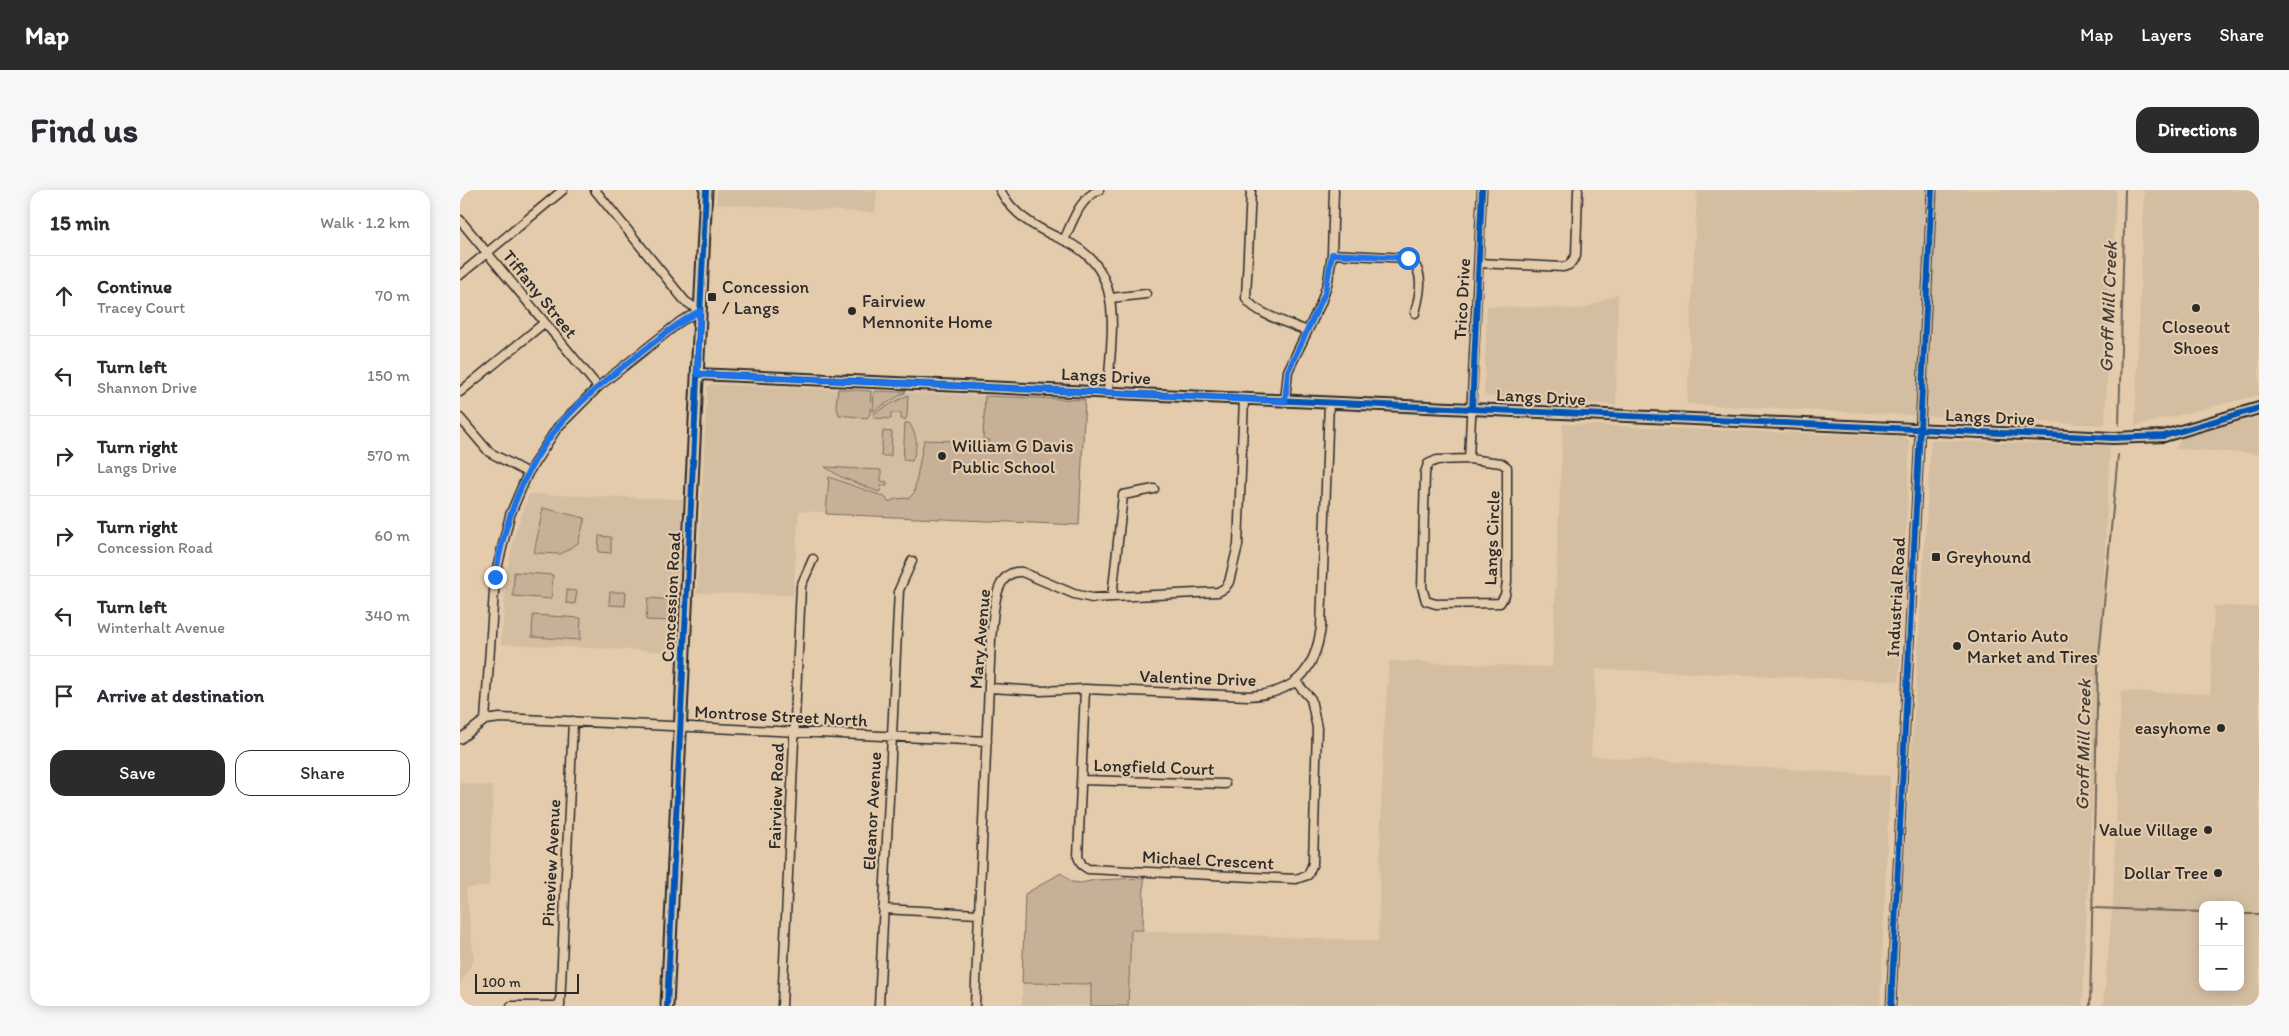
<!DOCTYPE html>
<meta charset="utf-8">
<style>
body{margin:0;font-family:Itim,sans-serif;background:#f7f7f7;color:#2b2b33}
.controls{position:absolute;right:15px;bottom:15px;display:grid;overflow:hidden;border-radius:10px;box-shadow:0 2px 12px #0003}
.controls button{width:45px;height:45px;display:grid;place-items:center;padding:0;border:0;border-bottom:1px solid #e1e1e2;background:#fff;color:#2b2b33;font:25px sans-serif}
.scale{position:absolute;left:15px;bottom:12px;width:104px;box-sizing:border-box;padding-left:5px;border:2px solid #2b2b2b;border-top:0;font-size:14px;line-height:18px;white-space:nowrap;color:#2b2b2b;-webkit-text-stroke:4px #e4cbac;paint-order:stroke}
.stop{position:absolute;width:15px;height:15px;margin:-11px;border:4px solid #1a73e8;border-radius:50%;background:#fff}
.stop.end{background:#1a73e8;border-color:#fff;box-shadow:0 1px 5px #0008}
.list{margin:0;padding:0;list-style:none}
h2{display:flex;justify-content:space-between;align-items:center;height:65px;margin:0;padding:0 20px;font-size:21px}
h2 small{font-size:16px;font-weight:400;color:#7c7c81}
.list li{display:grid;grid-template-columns:32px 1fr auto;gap:15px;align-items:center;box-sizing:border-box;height:80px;padding:0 20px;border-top:1px solid #e1e1e2}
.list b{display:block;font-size:19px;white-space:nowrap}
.list p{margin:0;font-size:16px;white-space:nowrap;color:#7c7c81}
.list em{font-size:16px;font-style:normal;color:#7c7c81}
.actions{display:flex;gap:10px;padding:15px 20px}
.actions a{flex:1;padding:11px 0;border:1px solid #2b2b2b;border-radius:15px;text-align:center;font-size:18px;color:#2b2b2b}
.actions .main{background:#2b2b2b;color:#fff}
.icon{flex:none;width:28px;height:28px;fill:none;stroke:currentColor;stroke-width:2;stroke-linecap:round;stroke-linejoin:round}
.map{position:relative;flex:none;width:1799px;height:816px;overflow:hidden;border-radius:15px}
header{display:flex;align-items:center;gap:30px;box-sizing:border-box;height:70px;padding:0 25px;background:#2b2b2b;color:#fff}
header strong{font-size:24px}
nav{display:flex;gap:28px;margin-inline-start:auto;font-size:18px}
.intro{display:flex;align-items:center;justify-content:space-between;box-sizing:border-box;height:120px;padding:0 30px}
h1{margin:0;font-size:35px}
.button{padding:12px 22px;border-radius:15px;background:#2b2b2b;color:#fff;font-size:18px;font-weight:700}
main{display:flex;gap:30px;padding:0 30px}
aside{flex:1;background:#fff;border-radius:15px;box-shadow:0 2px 12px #0003}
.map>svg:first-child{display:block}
.built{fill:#d4bea1;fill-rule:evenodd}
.green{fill:#c6b097;stroke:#786e61}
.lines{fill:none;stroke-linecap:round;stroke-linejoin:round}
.stream{stroke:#6e655a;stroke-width:2}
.minor-casing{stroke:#2b2b2b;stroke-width:11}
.tertiary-casing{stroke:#2b2b2b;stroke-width:14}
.secondary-casing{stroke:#2b2b2b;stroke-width:15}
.minor{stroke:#e4cbac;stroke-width:8}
.tertiary{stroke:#e4cbac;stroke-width:10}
.secondary{stroke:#e4cbac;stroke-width:11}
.cycleway-casing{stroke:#e4cbac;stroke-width:9}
.cycleway{stroke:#0057b8;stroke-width:6}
.route{stroke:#1a73e8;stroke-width:6}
.poi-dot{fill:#2b2b2b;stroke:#e4cbac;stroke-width:2}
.labels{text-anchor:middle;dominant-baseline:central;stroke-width:4.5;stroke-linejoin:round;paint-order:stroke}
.poi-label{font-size:18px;fill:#2b2b2b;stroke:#e4cbac;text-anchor:start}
.street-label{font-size:18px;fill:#2b2b2b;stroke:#e4cbac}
.water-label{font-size:19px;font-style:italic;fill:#413e3b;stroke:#e4cbac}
</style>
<header>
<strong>Map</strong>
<nav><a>Map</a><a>Layers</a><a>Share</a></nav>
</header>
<div class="intro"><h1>Find us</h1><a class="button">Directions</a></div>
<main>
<aside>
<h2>15 min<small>Walk · 1.2 km</small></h2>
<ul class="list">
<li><svg class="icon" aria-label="ahead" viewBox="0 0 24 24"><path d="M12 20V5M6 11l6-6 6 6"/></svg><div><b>Continue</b><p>Tracey Court</p></div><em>70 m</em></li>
<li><svg class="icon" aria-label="left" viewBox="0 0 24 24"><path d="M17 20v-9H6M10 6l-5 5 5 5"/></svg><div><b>Turn left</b><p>Shannon Drive</p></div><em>150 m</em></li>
<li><svg class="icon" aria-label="right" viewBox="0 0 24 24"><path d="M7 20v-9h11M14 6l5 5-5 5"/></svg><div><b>Turn right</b><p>Langs Drive</p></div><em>570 m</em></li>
<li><svg class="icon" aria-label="right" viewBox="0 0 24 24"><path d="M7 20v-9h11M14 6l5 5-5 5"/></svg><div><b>Turn right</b><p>Concession Road</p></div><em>60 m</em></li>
<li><svg class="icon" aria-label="left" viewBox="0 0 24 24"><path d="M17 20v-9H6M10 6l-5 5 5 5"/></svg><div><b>Turn left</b><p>Winterhalt Avenue</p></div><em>340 m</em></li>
<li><svg class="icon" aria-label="arrive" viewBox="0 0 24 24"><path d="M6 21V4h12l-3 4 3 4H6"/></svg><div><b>Arrive at destination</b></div></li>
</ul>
<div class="actions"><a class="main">Save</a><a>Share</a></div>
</aside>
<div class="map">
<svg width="1799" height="816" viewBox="0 0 1799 816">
<rect width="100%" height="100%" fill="#e4cbac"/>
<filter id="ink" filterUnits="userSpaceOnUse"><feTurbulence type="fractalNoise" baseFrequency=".02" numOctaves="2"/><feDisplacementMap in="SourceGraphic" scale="10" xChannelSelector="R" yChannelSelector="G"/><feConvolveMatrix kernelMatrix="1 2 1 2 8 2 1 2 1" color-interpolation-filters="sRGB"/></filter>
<g filter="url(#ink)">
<path class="built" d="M257 0H417L415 23 256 14Z
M1237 0H1656L1645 235 1227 214Z
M1684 0H1799V205L1675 236Z
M1158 104 1156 215 1024 206 1027 116 1122 119Z
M250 194 625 210 619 335 339 321 333 405 237 403 247 197Z
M1799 227V264L1715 259 1722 247Z
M1103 234 1446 247 1450 253 1439 491 1136 479 1131 566 1430 586 1420 816H668L671 740 918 751 923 553 929 471 1092 477Z
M1471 250 1650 256 1622 816H1438L1444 683Z
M69 304 223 309 215 462 41 454 47 381 54 346Z
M1754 416 1799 417V816H1643L1653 711 1661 501 1750 504ZM1743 715H1780V797H1743Z
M0 593 33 596 29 696 6 698 14 770 0 794Z
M562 793 632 794 631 816H562Z"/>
<path class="green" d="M378 199 411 201 410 224 407 228 379 225 376 214Z
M414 201 446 202 413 221Z
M448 205 447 226 445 230 441 229V223H431V229L414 228V223Z
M525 206 625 210 619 335 366 324 369 287 425 307 428 312 436 309 449 308 454 303 464 250 530 252V250L523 249Z
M445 233H449C458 247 458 256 452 271L443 270Z
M423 241 432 242 431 266H421Z
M365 277 421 280V291L427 292V296H421L420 302H419L381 287Z
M83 318 125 328 118 353 101 364 74 363Z
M139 346 151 347V363L138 362Z
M54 382 93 385 91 409 53 406Z
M107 400 117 401 115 414 106 413Z
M150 402H166L165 416 149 415Z
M188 408 213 410 212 431 186 430Z
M73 425 121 428 120 450 72 447Z
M601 683 612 692 621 693 635 690 684 688 683 740H671L668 816H631V794L562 793 565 704Z"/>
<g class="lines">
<path class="stream" d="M1659 235 1665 0
M1634 718 1743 722
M1780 724H1799
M1630 816 1638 477 1658 265"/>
<defs>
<path id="minor" d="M135 0 225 111 240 121
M540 0C553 25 576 38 601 49 669 77 650 144 648 203
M791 0 786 108C793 123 831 134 847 141
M0 30 138 197
M604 50C613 31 619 9 639 0
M872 64 947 68C966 79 960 104 955 123
M1019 73 1103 77 1109 75 1116 66 1118 0
M0 85 103 0
M651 108 686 104
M0 202 84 133
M825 211 828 181 861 113 868 91 872 64 874 0
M0 228 29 262 68 283
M1009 269 977 270 968 274 965 283 962 397 966 411 976 414 1040 413 1045 405 1047 392V277L1041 273 1009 269 1022 0
M652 407 663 305 694 299
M530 498 581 501 625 499 788 506C834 504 855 482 861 437L869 212
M625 499 618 667 622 675 628 679 836 689 848 685 853 673 857 538 851 509 836 492
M25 530 35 387 50 325 68 283 97 238 138 197 221 131 240 121
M0 549 25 530 40 528 527 551
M622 590 765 594
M423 719 518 724
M51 816H100
M100 816 113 531
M322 816 341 396 353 369
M419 816 439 400 452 371
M515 816 531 449C534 428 532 379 562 382L614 404 632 408 758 402 765 398 769 392 778 355 784 209
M1431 816 1472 0"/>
<path id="tertiary" d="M237 184 1653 248 1704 246 1799 218"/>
<path id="secondary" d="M207 816 246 0"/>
</defs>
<use href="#minor" class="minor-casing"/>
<use href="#tertiary" class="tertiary-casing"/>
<use href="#secondary" class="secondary-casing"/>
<use href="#minor" class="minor"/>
<use href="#tertiary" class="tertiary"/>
<use href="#secondary" class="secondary"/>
<defs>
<path id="cycleway" d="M237 184 1653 248 1704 246 1799 218
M1012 219 1022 0
M207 816 246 0
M1431 816 1472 0"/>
</defs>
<use href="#cycleway" class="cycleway-casing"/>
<use href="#cycleway" class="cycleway"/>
</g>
</g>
<g class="lines" filter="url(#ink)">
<path class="route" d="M35 387C44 334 63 280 97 238 118 212 146 190 173 169 195 152 215 134 240 121L237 184 825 211 828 181 865 103 872 64 948 68"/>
</g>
<g class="poi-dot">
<rect x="247" y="102" width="10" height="10" rx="2.5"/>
<circle cx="1736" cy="118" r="5"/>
<circle cx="392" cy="121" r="5"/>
<circle cx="482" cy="266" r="5"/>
<rect x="1471" y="362" width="10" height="10" rx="2.5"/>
<circle cx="1497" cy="456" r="5"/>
<circle cx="1761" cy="538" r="5"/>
<circle cx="1748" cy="640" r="5"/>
<circle cx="1758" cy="683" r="5"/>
</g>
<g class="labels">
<g class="poi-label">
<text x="262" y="97">Concession<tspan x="262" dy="21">/ Langs</tspan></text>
<text x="402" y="111">Fairview<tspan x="402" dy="21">Mennonite Home</tspan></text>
<text x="1736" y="137" text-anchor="middle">Closeout<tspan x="1736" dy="21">Shoes</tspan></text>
<text x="492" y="256">William G Davis<tspan x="492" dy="21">Public School</tspan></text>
<text x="1486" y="367">Greyhound</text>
<text x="1507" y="446">Ontario Auto<tspan x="1507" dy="21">Market and Tires</tspan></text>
<text x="1751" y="538" text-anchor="end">easyhome</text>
<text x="1738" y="640" text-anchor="end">Value Village</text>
<text x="1748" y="683" text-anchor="end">Dollar Tree</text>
</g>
<g class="street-label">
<text transform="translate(80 104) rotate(51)">Tiffany Street</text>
<text transform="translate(1002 109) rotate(-87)">Trico Drive</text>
<text transform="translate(646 186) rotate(3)">Langs Drive</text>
<text transform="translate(1081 207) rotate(3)">Langs Drive</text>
<text transform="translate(1530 227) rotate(3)">Langs Drive</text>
<text transform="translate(1032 348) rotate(-88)">Langs Circle</text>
<text transform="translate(211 407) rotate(-87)">Concession Road</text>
<text transform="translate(1436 407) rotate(-87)">Industrial Road</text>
<text transform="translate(520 449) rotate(-85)">Mary Avenue</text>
<text transform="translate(738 488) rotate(2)">Valentine Drive</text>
<text transform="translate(321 526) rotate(3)">Montrose Street North</text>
<text transform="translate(694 577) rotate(2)">Longfield Court</text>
<text transform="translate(316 606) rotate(-88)">Fairview Road</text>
<text transform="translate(412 621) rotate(-87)">Eleanor Avenue</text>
<text transform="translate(748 670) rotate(3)">Michael Crescent</text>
<text transform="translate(91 673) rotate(-87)">Pineview Avenue</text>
</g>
<g class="water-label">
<text transform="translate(1648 117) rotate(-88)">Groff Mill Creek</text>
<text transform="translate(1623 555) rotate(-89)">Groff Mill Creek</text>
</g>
</g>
</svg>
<div class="controls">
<button>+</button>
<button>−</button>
</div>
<div class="scale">100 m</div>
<div class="stop" style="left:948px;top:68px"></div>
<div class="stop end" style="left:35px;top:387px"></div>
</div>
</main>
